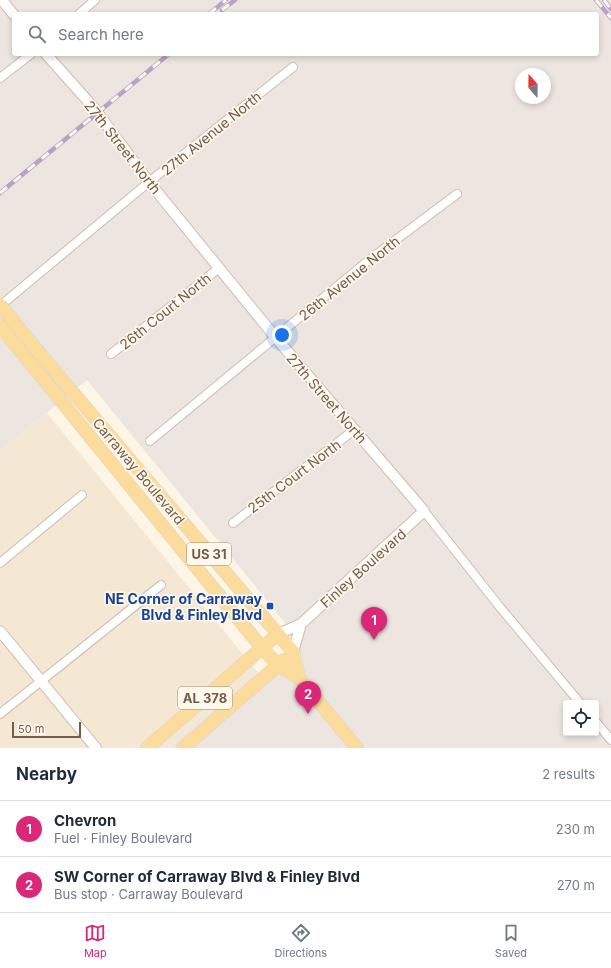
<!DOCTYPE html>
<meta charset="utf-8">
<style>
body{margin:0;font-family:Inter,sans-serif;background:#f6f6f7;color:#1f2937}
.controls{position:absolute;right:12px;bottom:12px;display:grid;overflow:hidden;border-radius:4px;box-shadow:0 2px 6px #0003}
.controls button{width:36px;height:36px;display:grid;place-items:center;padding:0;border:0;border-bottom:1px solid #e0e1e3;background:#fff;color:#1f2937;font:20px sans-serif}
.compass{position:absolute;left:515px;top:68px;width:36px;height:36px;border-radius:50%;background:#fff;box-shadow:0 2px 6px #0003;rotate:340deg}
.scale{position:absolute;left:12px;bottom:10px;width:69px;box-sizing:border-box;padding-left:4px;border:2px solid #765b4a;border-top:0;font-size:11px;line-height:14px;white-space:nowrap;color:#765b4a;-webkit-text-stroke:3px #fff8ec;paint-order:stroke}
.you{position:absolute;left:282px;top:335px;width:14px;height:14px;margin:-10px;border:3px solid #fff;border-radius:50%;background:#1a73e8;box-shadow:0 0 0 6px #1a73e833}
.badge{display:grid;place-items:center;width:26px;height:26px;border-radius:50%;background:#db2777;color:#fff;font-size:13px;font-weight:700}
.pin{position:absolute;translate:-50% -33px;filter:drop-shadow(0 1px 2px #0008)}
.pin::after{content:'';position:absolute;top:21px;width:14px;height:12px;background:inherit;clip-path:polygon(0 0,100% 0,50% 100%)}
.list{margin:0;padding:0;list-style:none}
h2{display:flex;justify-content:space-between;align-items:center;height:52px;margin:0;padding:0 16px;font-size:17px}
h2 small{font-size:13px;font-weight:400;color:#747a83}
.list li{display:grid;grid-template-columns:26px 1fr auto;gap:12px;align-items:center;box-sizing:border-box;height:56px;padding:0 16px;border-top:1px solid #e0e1e3}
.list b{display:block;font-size:15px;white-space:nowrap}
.list p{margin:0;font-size:13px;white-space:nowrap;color:#747a83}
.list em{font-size:13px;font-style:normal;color:#747a83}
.icon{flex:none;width:22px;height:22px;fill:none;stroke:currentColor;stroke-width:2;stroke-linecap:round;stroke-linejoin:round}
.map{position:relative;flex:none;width:611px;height:748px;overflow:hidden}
.search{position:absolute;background:#fff;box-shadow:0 2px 6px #0003;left:12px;right:12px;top:12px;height:44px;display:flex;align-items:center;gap:10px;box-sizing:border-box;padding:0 14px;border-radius:4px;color:#747a83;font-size:15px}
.sheet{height:164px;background:#fff}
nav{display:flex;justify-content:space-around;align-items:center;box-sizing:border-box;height:56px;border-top:1px solid #e0e1e3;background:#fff;font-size:11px;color:#747a83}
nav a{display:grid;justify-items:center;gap:2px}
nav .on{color:#db2777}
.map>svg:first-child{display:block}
.residential{fill:#f4e7d4}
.industrial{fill:#ede6e0;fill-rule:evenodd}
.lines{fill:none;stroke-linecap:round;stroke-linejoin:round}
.minor-casing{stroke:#cfbcac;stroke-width:10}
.tertiary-casing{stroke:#cfbcac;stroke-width:12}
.primary-casing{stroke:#dbd4d0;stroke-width:14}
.minor{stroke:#fff;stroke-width:8}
.tertiary{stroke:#fff;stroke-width:10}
.primary{stroke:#fcdc9d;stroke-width:13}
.rail-casing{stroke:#b8a3c7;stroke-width:4.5}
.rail{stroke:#fff8ec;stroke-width:3;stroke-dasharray:9;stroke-linecap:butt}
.primary-bridge-casing{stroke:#dbd4d0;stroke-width:14;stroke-linecap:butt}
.primary-bridge{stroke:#fcdc9d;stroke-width:13}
.transit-dot{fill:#1a4fb4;stroke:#fff8ec;stroke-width:1.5}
.labels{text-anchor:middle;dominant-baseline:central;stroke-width:3.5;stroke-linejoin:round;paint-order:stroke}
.shield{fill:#fff8ec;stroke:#9f8a7b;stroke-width:1}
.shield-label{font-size:13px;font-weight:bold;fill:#765b4a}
.street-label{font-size:14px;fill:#765b4a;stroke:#fff8ec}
.transit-label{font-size:14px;font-weight:bold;fill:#164399;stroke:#fff8ec;text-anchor:end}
</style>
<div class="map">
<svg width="611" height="748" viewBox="0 0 611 748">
<rect width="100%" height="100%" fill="#fdf5e6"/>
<path class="residential" d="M47 413 259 674 168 748H0V451Z"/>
<path class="industrial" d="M0 0H611V748H168L299 640 87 380 0 451ZM14 14H597V54H14ZM521 74H545V98H521ZM566 703H596V733H566Z"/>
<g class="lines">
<defs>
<path id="minor" d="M79 14 95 0
M0 78 31 54
M0 306 149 182 293 67
M111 354 219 268
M150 441 369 260 457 194
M424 511 499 606 580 703
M233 523 354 430
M0 563 82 495
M0 714 161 585
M596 722 611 740"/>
<path id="tertiary" d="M2 0 14 15
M46 54 94 108 149 182 276 338 424 511 301 624 278 634
M0 631 96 748
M293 652 301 624"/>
<path id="primary" d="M0 326 262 648 278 665 299 678 357 748
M41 355 293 652 299 678
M147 748 278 634
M183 748 284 660"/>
</defs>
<use href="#minor" class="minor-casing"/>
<use href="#tertiary" class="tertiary-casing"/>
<use href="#primary" class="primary-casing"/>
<use href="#minor" class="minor"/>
<use href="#tertiary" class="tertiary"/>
<use href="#primary" class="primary"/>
<defs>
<path id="rail" d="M596 0 611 18
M604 0 611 9
M222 10 235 0
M209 14 226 0
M0 193 169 54"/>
</defs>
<use href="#rail" class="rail-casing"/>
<use href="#rail" class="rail"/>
<defs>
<path id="primary-bridge" d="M0 305 41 355"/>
</defs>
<use href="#primary-bridge" class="primary-bridge-casing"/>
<use href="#primary-bridge" class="primary-bridge"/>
</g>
<rect class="transit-dot" x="266" y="602" width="8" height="8" rx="2"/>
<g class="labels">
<g class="shield">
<rect x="187" y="543" width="44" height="22" rx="3"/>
<rect x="178" y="687" width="54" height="22" rx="3"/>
</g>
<g class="shield-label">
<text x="209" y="554">US 31</text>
<text x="205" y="698">AL 378</text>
</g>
<g class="street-label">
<text transform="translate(211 133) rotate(-39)">27th Avenue North</text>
<text transform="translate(123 147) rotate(52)">27th Street North</text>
<text transform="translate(349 278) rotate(-39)">26th Avenue North</text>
<text transform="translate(165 311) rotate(-39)">26th Court North</text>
<text transform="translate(327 398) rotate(49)">27th Street North</text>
<text transform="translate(139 471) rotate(50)">Carraway Boulevard</text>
<text transform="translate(294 476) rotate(-37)">25th Court North</text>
<text transform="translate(363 568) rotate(-42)">Finley Boulevard</text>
</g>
<g class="transit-label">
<text x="262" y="598">NE Corner of Carraway<tspan x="262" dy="16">Blvd &amp; Finley Blvd</tspan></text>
</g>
</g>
</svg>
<div class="controls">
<button><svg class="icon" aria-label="locate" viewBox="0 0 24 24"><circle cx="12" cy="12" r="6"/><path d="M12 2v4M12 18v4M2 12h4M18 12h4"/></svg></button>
</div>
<svg class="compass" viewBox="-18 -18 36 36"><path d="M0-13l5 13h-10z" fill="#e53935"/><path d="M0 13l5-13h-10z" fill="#747a83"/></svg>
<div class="scale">50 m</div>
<div class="you"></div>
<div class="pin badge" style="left:374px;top:640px">1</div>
<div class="pin badge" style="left:308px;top:714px">2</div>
<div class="search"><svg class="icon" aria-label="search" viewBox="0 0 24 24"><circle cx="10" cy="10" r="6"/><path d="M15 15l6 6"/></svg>Search here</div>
</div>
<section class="sheet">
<h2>Nearby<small>2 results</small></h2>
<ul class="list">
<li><span class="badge">1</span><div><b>Chevron</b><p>Fuel · Finley Boulevard</p></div><em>230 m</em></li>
<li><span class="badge">2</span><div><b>SW Corner of Carraway Blvd &amp; Finley Blvd</b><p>Bus stop · Carraway Boulevard</p></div><em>270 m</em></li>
</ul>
</section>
<nav>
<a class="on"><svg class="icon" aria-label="map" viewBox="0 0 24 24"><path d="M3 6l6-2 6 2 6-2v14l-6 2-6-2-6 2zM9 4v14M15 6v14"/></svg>Map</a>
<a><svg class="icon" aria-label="directions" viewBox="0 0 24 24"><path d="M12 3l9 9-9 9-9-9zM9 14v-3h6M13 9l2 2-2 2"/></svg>Directions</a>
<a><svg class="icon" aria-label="saved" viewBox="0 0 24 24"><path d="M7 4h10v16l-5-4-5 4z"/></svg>Saved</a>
</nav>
